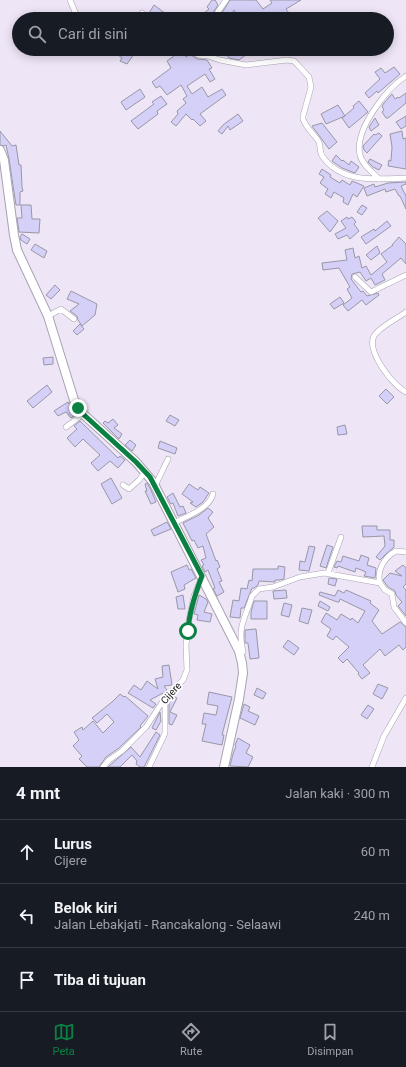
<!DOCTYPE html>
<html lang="id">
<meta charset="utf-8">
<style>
body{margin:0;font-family:Roboto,sans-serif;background:#242831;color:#f1f3f6}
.stop{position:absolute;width:12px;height:12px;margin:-9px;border:3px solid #0b8043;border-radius:50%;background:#fff}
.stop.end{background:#0b8043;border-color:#fff;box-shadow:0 1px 4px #0008}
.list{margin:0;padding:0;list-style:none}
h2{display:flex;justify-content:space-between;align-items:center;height:52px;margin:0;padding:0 16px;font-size:17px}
h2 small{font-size:13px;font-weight:400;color:#9ea1a6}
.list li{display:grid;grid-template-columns:26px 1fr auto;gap:12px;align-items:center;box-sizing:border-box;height:64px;padding:0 16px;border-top:1px solid #363941}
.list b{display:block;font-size:15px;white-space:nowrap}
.list p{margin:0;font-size:13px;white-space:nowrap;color:#9ea1a6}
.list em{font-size:13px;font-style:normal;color:#9ea1a6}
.icon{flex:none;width:22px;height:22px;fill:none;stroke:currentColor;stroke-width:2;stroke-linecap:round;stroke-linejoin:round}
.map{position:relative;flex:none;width:406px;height:767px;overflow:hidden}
.search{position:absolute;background:#171b24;box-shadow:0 2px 10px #0003;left:12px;right:12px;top:12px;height:44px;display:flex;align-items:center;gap:10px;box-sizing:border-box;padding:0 14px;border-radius:22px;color:#9ea1a6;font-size:15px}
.sheet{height:244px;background:#171b24}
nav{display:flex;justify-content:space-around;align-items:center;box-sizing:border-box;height:56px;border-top:1px solid #363941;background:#171b24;font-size:11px;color:#9ea1a6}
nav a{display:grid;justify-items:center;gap:2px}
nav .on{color:#0b8043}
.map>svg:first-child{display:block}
.building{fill:#d5d0f7;stroke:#9997a7}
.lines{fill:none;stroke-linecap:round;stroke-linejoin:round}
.minor-casing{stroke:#a9a2b1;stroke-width:6}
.primary-casing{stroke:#a9a2b1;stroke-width:10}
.minor{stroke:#fff;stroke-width:5}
.primary{stroke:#fff;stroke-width:8}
.route{stroke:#0b8043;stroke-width:5}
.labels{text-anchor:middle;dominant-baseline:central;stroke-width:3.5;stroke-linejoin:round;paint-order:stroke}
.street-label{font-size:10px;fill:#19161c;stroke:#fff}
</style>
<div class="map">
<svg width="406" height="767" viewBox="0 0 406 767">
<rect width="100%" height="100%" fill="#eee5f6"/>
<path class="building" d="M212 0H215L218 5 209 19H193L200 14H203L209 9 207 7Z
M230 0H256L263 9 272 3 270 0H301L286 9 293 19H239L234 10 227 19H224L220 16Z
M154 5 166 14 163 19H150L148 15Z
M120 49H139L135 54H134L127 64 120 61 122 58 117 54Z
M220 49H254L239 60 229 58 227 55 225 56Z
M183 52 186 57 190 54 197 59 207 60 212 68 209 69 215 79 210 82 205 74 187 86 192 94 202 87 208 97 222 89 226 95 200 114 206 121 200 126 193 119 192 120 186 114 176 126 171 122 178 114 177 111 186 103 183 99 187 96 181 85 167 95 160 86 156 88 152 82 171 68 167 61 178 53 179 55Z
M394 67 400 74 378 93 377 91 369 98 365 93 380 79 375 72 381 68 385 73Z
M140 89 145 97 126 110 121 102Z
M406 93V103L388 118H386L382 112 384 110 382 106 384 103 392 94 395 99 398 97 399 98Z
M161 96 167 104 157 111 158 114 138 129 131 121 154 104 152 102Z
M359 101 368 112 349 128 342 118 354 108 353 106Z
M338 105 345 116 326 124 321 114Z
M238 114 243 121 230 130 228 126 222 134 218 131 223 125Z
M406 116V126L401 129 396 122Z
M375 118 379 125 371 131 369 127Z
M322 123 337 142 329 149 312 126Z
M0 131 12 146 16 145 19 165H21L22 187 23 191 20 192V205H16L9 159 6 145 4 146 0 145Z
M402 131 403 139 406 138V169L388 166 389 160 391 161 392 147 390 134Z
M379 133 382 136 367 153 364 150 363 146 374 134 375 135Z
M336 155 342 161 343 160 349 165 351 161 359 167 355 173 342 168 332 161Z
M370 159 382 165 379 170 373 167 368 162Z
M322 169 331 175 330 177 340 183 342 180 350 185 352 181 364 186 357 197 353 194 348 205 343 202 344 198 334 192 331 198 325 194 328 189 320 183 324 177 319 174Z
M406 182V184L401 186 406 196V209L400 196H399L395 189 386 192 385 189 367 196 364 188 374 184 375 187 388 183Z
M21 205H31L32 219H40L39 233 19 232 17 218H22Z
M362 205 367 208 362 215 357 212Z
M327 211 338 221 330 232 318 218Z
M347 217 348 219 352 217 356 222 354 224 359 231 350 239 347 235 338 239 335 234 346 228 341 221Z
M387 221 391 226 366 244 361 237 374 229 375 231Z
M22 234 30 239 27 244 21 240 20 237Z
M399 237 406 244V264L401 258 382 274 385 280 375 285 371 278 366 281 360 272 352 274 351 279 361 292 363 291 367 296 378 293 379 295 366 305 362 300 348 311 343 305 352 298 347 289 350 287 339 268 323 270 322 263 347 260 345 250 353 248 355 258 359 256 362 268 366 266 371 275 387 262 381 254 393 245H392Z
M35 244 47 251 44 258 31 250Z
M377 246 380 253 371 260 366 255Z
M55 285 60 290 51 299 46 295Z
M71 291 97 304 95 315 82 326 78 320 77 316 70 311 79 304 67 299Z
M340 297 344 303 334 309 330 304Z
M80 324 84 329 77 335 73 331Z
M53 357V364L44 365 43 358Z
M47 385 52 392 33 408 27 401Z
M386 389 394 397 387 404 379 396Z
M68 402 76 414 71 418 66 412 58 416 54 411Z
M170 415 179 420 175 426 166 421Z
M113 419 118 425 114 428 122 434 119 439 103 423 105 421 108 423Z
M80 421 118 458 120 456 125 460 118 468 110 461 98 471 91 463 100 455 83 439 75 447 67 438 77 429 74 426Z
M345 425 347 434 338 435 337 427Z
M130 440 136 445 132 451 125 445Z
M160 441 177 448 175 454 158 448Z
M111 478 122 498 112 504 101 484Z
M147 483 150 488 156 502 151 504 145 491H147L145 484Z
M189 484 198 490 200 487 209 493 203 502 196 507 190 503 193 502 182 494Z
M173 493 180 507 183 506 186 513 178 516 173 503 171 504 167 497Z
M208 508 213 512 208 518 214 527 206 534 216 561 217 560 220 567 217 569 222 581 219 582 224 592 217 596 213 589 215 588 208 570 205 572 202 566 204 565 201 560 206 558 203 546 198 548 194 540 192 541 183 523 199 515Z
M167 522 171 529 154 536 151 530Z
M362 526H377V530H390V540H394V547L386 554 380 560 376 557 385 546 384 536 363 537Z
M327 545 333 547 326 568 320 566Z
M309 546 315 547 309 571 299 570 300 561 305 562Z
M361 555 369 558 367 565 376 568 375 578 364 576 366 572 356 568 355 572 338 566 337 568 334 567 337 561 341 562 343 556 359 561Z
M187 565 189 570 191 569 196 578 184 585 185 589 178 592 171 572Z
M403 565 406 568V584L403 587 406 590V616L398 606 402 602 396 595 395 591 388 587 383 580 390 573 402 576 395 571Z
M278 566 285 567 284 579 279 580H275V582L259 581 258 585 254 588H252L244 608H241L240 618 230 617 233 600 239 601 241 588 247 589 249 580 252 581 253 569H278Z
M329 578 337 579 335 586 328 584Z
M286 590 287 598 274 599 273 591Z
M338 590 344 593 346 590 371 601 370 603 379 610 372 621 382 634 400 622 406 627V647L403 650 399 645 385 656 380 649 363 665 370 673 362 679 358 674 359 673 347 659 343 663 338 658 349 647 336 636 333 640 327 636 331 629 321 622 326 613 337 620 341 614 351 620 352 618 358 623 365 611 340 599 339 602H337L319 595 320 592 335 596Z
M183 595 185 609H178L176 597Z
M199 595 206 599 208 602 204 612 212 614 210 622 197 620 198 615 194 614Z
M254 601H267V619H251V612Z
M320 601 330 607 328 611 318 606Z
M284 603 292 605 289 617 281 615Z
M302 608 312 610 308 624 299 621Z
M256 629 259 658 250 659 248 643H245V630Z
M288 640 299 648 294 655 283 647Z
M169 665 172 685 164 686 167 690 163 694V693L150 700 156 704 153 708 128 693 134 685 141 690 147 681 158 689 155 679 163 677 162 666Z
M378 684 388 688 382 699 373 694Z
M257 688 266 693 263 699 254 695Z
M209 692 232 697 222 735H224L222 745 202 741 206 724H202L204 713 216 715 218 706 207 704Z
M120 694 124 697 125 696 148 716 140 726 141 727 119 748 106 757 99 767H87L79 759 82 756 73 746 79 740 74 732 82 727 83 730 93 721 103 733 114 722 107 714 97 723 92 718 112 702Z
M173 696 177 698 170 712 177 715 172 725 169 724V700Z
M244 704 250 707 248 711 259 716 255 725 240 718Z
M368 705 374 709 367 719 361 715Z
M160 712 161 721 156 730 152 728Z
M156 732 160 735 144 767H140L136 764 137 761 132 755 120 767H108L131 747 140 757Z
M238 738 250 745 246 753 253 757 248 767 230 766 233 754 236 746 235 745Z"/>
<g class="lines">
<defs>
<path id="minor" d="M70 0 78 19
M142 13 146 19
M213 19 226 0
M152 49 163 51 175 49
M190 49 198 55 208 56 220 60 246 65 287 60 294 61 309 77 311 87 303 116V119C306 128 314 134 319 142 321 147 319 153 323 157 342 184 378 179 406 178
M379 179C372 172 362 164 360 155 354 130 386 89 406 76
M355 277 371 292 406 275
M406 312C398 318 378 328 374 336 366 351 393 386 406 392
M48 316 61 309 74 319
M66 427 83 414
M123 485 129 489 139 480 145 472
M155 486 168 459
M174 523C186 517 210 508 213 494
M328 573 341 537
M380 583C376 570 385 557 396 551L406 552
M243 652C237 627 245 619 252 596L259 589 273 587 300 577 324 573 380 583 385 590 392 594 394 607 406 623
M103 767 109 760 122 751 146 727 165 698 183 680 187 670 186 645 189 620 194 596 202 577
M149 767 162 740 165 733V698
M372 767 384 736 406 698"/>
<path id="primary" d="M0 150 4 160 14 235 17 250 48 316 74 400 83 414 136 462 153 482 239 651 242 663 243 673 239 699 224 767"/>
</defs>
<use href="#minor" class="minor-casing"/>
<use href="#primary" class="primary-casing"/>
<use href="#minor" class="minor"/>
<use href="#primary" class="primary"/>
</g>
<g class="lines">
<path class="route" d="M78 408 83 414 136 462 150 477 202 576C195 594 189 612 188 631"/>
</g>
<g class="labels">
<g class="street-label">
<text transform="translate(171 693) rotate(-48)">Cijere</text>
</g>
</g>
</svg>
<div class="stop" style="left:188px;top:631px"></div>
<div class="stop end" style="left:78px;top:408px"></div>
<div class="search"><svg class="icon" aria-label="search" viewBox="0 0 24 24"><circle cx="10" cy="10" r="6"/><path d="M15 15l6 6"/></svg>Cari di sini</div>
</div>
<section class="sheet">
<h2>4 mnt<small>Jalan kaki · 300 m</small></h2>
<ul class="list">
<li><svg class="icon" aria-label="ahead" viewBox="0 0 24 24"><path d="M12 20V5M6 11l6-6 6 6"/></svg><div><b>Lurus</b><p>Cijere</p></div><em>60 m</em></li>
<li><svg class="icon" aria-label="left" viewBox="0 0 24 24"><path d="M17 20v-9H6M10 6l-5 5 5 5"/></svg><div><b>Belok kiri</b><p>Jalan Lebakjati - Rancakalong - Selaawi</p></div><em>240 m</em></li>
<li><svg class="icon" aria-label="arrive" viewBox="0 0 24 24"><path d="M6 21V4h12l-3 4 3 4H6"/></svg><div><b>Tiba di tujuan</b></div></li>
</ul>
</section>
<nav>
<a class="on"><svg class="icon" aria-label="map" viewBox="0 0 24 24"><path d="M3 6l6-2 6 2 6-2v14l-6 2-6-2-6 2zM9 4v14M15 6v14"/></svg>Peta</a>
<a><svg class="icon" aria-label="directions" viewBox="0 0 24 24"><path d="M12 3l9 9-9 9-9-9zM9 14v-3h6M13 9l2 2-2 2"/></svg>Rute</a>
<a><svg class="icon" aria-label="saved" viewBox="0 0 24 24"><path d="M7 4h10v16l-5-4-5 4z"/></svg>Disimpan</a>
</nav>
